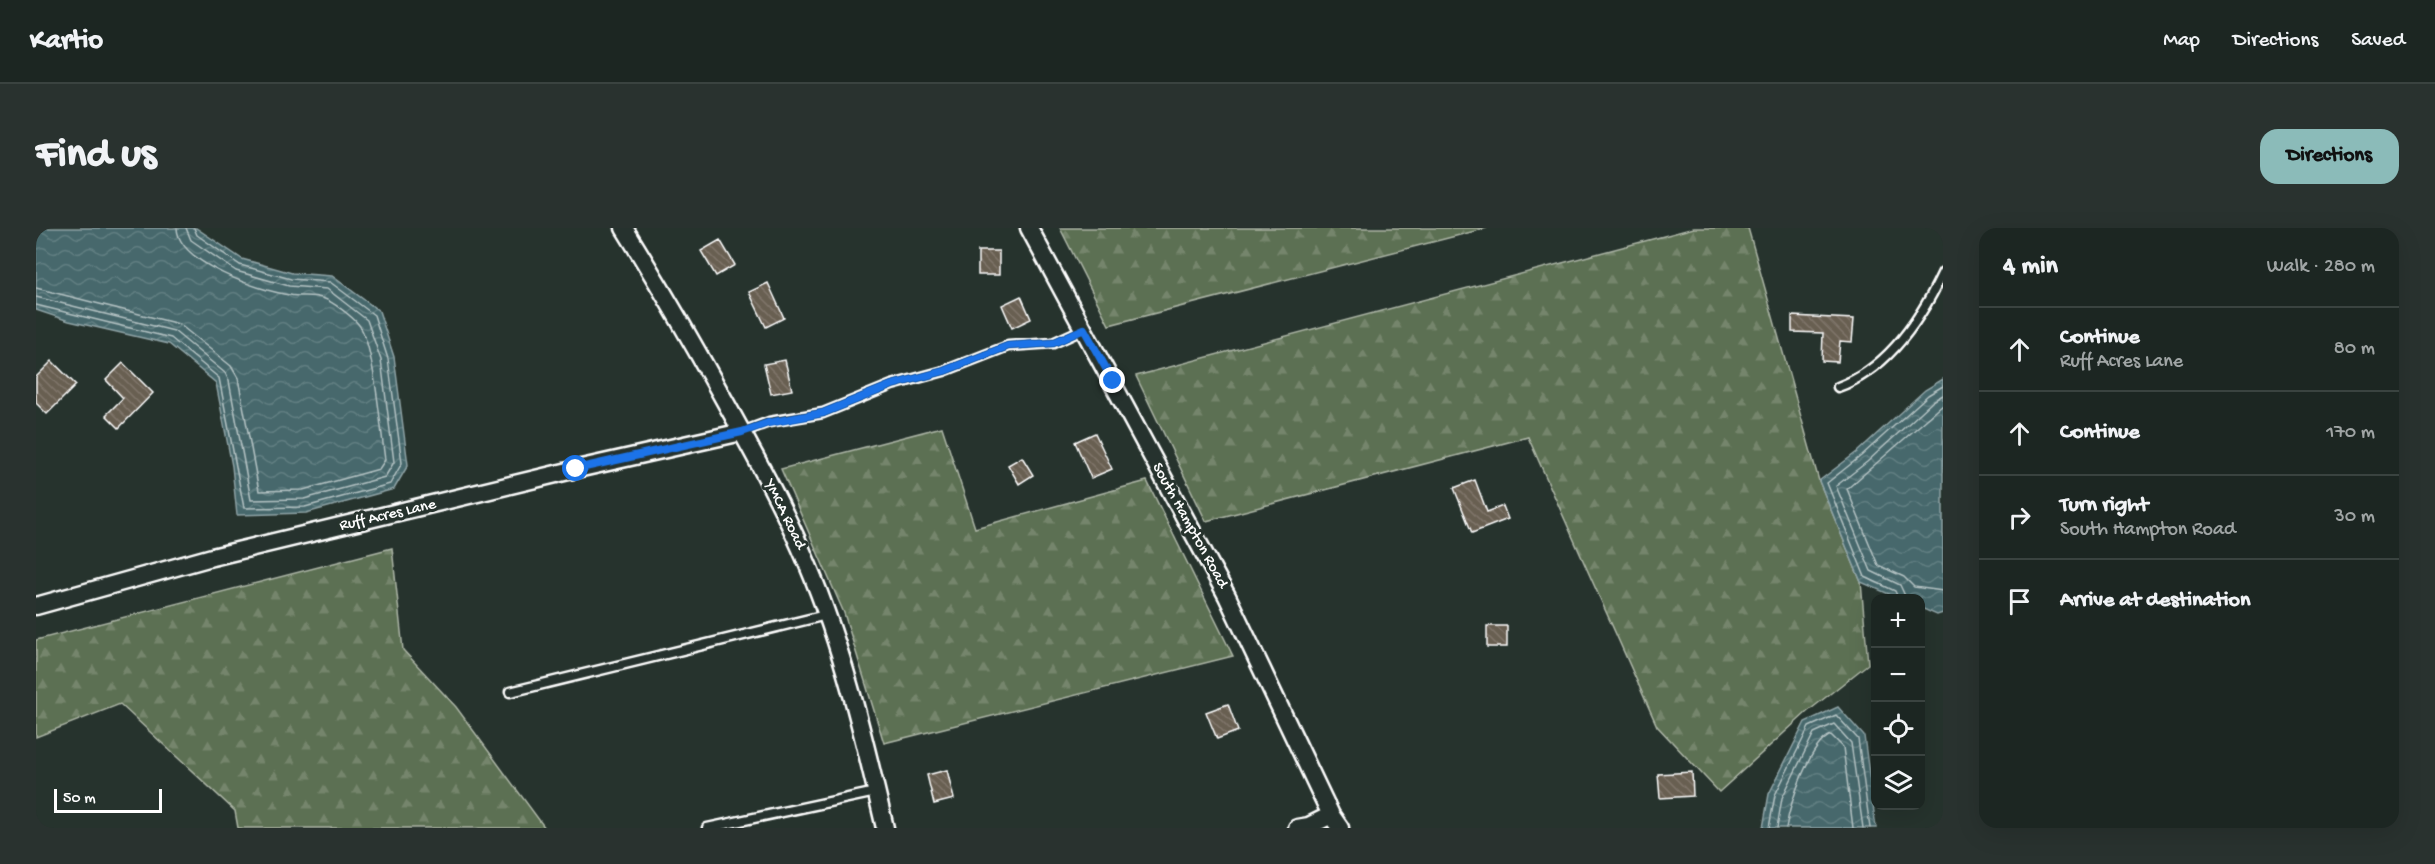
<!DOCTYPE html>
<meta charset="utf-8">
<style>
body{margin:0;font-family:"Gochi Hand",sans-serif;background:#29322f;color:#f1f3f6}
.controls{position:absolute;right:18px;bottom:18px;display:grid;overflow:hidden;border-radius:12px;box-shadow:0 6px 24px #0002}
.controls button{width:54px;height:54px;display:grid;place-items:center;padding:0;border:0;border-bottom:2px solid #3a4340;background:#1c2622;color:#f1f3f6;font:30px sans-serif}
.scale{position:absolute;left:18px;bottom:15px;width:108px;box-sizing:border-box;padding-left:6px;border:3px solid #fff;border-top:0;font-size:16px;line-height:21px;white-space:nowrap;color:#fff;-webkit-text-stroke:4px #26332d;paint-order:stroke}
.stop{position:absolute;width:18px;height:18px;margin:-14px;border:4px solid #1a73e8;border-radius:50%;background:#fff}
.stop.end{background:#1a73e8;border-color:#fff;box-shadow:0 2px 6px #0008}
.list{margin:0;padding:0;list-style:none}
h2{display:flex;justify-content:space-between;align-items:center;height:78px;margin:0;padding:0 24px;font-size:26px}
h2 small{font-size:20px;font-weight:400;color:#a0a5a5}
.list li{display:grid;grid-template-columns:39px 1fr auto;gap:18px;align-items:center;box-sizing:border-box;height:84px;padding:0 24px;border-top:2px solid #3a4340}
.list b{display:block;font-size:22px;white-space:nowrap}
.list p{margin:0;font-size:20px;white-space:nowrap;color:#a0a5a5}
.list em{font-size:20px;font-style:normal;color:#a0a5a5}
.icon{flex:none;width:33px;height:33px;fill:none;stroke:currentColor;stroke-width:2;stroke-linecap:round;stroke-linejoin:round}
.map{position:relative;flex:none;width:1907px;height:600px;overflow:hidden;border-radius:18px}
header{display:flex;align-items:center;gap:36px;box-sizing:border-box;height:84px;padding:0 30px;background:#1c2622;border-bottom:2px solid #3a4340}
header strong{font-size:28px}
nav{display:flex;gap:33px;margin-inline-start:auto;font-size:21px}
.intro{display:flex;align-items:center;justify-content:space-between;box-sizing:border-box;height:144px;padding:0 36px}
h1{margin:0;font-size:42px}
.button{padding:15px 27px;border-radius:18px;background:#8bbbb9;color:#111;font-size:21px;font-weight:700}
main{display:flex;gap:36px;padding:0 36px}
aside{flex:1;background:#1c2622;border-radius:18px;box-shadow:0 6px 24px #0002}
.map>svg:first-child{display:block}
.forest{fill:url(#forest-firs);stroke:#aeb7a8;stroke-width:1.5}
.water{fill:url(#water-waves);stroke:#90a4a7;stroke-width:1.5}
.lines{fill:none;stroke-linecap:round;stroke-linejoin:round}
.shore{stroke:#b5c3c4;stroke-width:1.5}
.building{fill:url(#building-back-hatch);stroke:#fff;stroke-width:1.5}
.service-casing{stroke:#fff;stroke-width:13}
.minor-casing{stroke:#fff;stroke-width:21}
.service{stroke:#26332d;stroke-width:8}
.minor{stroke:#26332d;stroke-width:16}
.route{stroke:#1a73e8;stroke-width:8}
.labels{text-anchor:middle;dominant-baseline:central;stroke-width:6;stroke-linejoin:round;paint-order:stroke}
.street-label{font-size:16px;fill:#fff;stroke:#26332d}
</style>
<header>
<strong>Kartio</strong>
<nav><a>Map</a><a>Directions</a><a>Saved</a></nav>
</header>
<div class="intro"><h1>Find us</h1><a class="button">Directions</a></div>
<main>
<div class="map">
<svg width="1907" height="600" viewBox="0 0 1907 600">
<defs>
<pattern id="forest-firs" width="22" height="20" patternUnits="userSpaceOnUse" patternTransform="scale(1.5)"><rect width="22" height="20" fill="#5c6f52"/><path d="M5 1l3.5 6h-7zM16 11l3.5 6h-7z" fill="#74856c"/></pattern>
<pattern id="water-waves" width="16" height="10" patternUnits="userSpaceOnUse" patternTransform="scale(1.5)"><rect width="16" height="10" fill="#46686c"/><path d="M0 5q4-4 8 0t8 0" fill="none" stroke="#627f82"/></pattern>
<pattern id="building-back-hatch" width="6" height="6" patternUnits="userSpaceOnUse" patternTransform="scale(1.5)"><rect width="6" height="6" fill="#685e51"/><path d="M-1 5l2 2M0 0l6 6M5-1l2 2" fill="none" stroke="#7f766b"/></pattern>
</defs>
<rect width="100%" height="100%" fill="#26332d"/>
<filter id="ink" filterUnits="userSpaceOnUse"><feTurbulence type="fractalNoise" baseFrequency=".0167" numOctaves="2"/><feDisplacementMap in="SourceGraphic" scale="12" xChannelSelector="R" yChannelSelector="G"/><feConvolveMatrix kernelMatrix="1 2 1 2 8 2 1 2 1" color-interpolation-filters="sRGB"/></filter>
<g filter="url(#ink)">
<path class="forest" d="M1024 0H1451L1073 97Z
M1658 0H1712L1783 253 1825 354 1832 436 1771 484 1683 564 1621 498 1492 209 1170 293 1100 148Z
M906 199 939 300 1111 253 1197 428 848 515 808 385 745 241Z
M356 320 367 422 420 479 509 600H202L199 583 84 476 0 509V412Z"/>
<path class="water" d="M2 0H160L206 31 256 45 296 48 343 83 358 129 372 237 358 261 270 285 201 287 196 238 180 155 133 116 33 93 0 82V7Z
M1907 151V385L1901 387 1885 380 1884 370H1862L1825 354 1783 253 1821 224 1889 162Z
M1802 479 1828 508 1840 600H1727L1733 566 1769 494Z"/>
<g class="lines">
<path class="shore" d="M0 60 143 96 195 138 202 150 223 263 267 262 343 241 349 232C345 204 338 116 323 97 317 89 296 73 286 70 276 67 264 69 254 67 224 63 142 35 141 0
M0 69 138 103 189 145 193 153 215 272 268 271 349 249 358 234 345 132 331 92 291 61 253 58 200 43 155 12 150 0
M0 77 135 110 183 150 208 280 269 279 354 256 366 235 352 131 338 87 294 54 255 51 204 37 161 7 158 0
M1907 177 1811 261 1842 337 1868 349 1878 359 1907 363
M1862 370 1859 363 1829 349 1791 255 1825 228 1892 167 1907 158
M1870 370 1864 357 1835 343 1800 258 1831 234 1897 173 1907 167
M1733 600 1739 567 1773 499 1800 487 1822 511 1834 600
M1741 600 1746 570 1778 505 1798 496 1815 515 1827 600
M1750 600C1754 576 1773 516 1795 507L1807 519 1817 600"/>
</g>
<path class="building" d="M684 12 699 37 680 48 665 23Z
M942 23H963V47H942Z
M732 55 748 90 730 99 713 64Z
M985 68 995 91 976 100 966 77Z
M1756 88 1818 91 1816 114 1804 113 1802 134 1786 133 1787 105 1756 104Z
M749 132 756 162 735 166 728 136Z
M16 133 40 157 11 186 0 175V149Z
M87 135 117 165 83 200 70 187 87 170 70 152Z
M1059 205 1076 241 1055 250 1039 214Z
M986 229 997 247 983 256 972 237Z
M1439 252 1451 284 1467 278 1472 291 1436 305 1418 260Z
M1451 398H1471V419H1451Z
M1192 476 1202 503 1181 511 1170 484Z
M911 542 918 571 898 576 891 547Z
M1656 544 1657 568 1624 570 1622 546Z"/>
<g class="lines">
<defs>
<path id="service" d="M1802 159C1852 141 1885 91 1907 44
M706 204 733 194 787 185 856 157 908 143 972 118 1017 115 1048 101
M474 464 790 387
M671 600 840 564"/>
<path id="minor" d="M588 0C624 58 658 117 691 177 719 228 748 280 771 335 807 420 828 510 849 600
M993 0 1191 368 1295 587 1304 600
M0 378 176 329 541 241 706 204
M1261 600 1273 598 1295 587"/>
</defs>
<use href="#service" class="service-casing"/>
<use href="#minor" class="minor-casing"/>
<use href="#service" class="service"/>
<use href="#minor" class="minor"/>
</g>
</g>
<g class="lines" filter="url(#ink)">
<path class="route" d="M540 241 706 204 732 195 787 185 856 157 908 143 972 118 1017 115 1048 101 1077 153"/>
</g>
<g class="labels">
<g class="street-label">
<text transform="translate(748 287) rotate(64)">YMCA Road</text>
<text transform="translate(352 288) rotate(-13)">Ruff Acres Lane</text>
<text transform="translate(1153 298) rotate(61)">South Hampton Road</text>
</g>
</g>
</svg>
<div class="controls">
<button>+</button>
<button>−</button>
<button><svg class="icon" aria-label="locate" viewBox="0 0 24 24"><circle cx="12" cy="12" r="6"/><path d="M12 2v4M12 18v4M2 12h4M18 12h4"/></svg></button>
<button><svg class="icon" aria-label="layers" viewBox="0 0 24 24"><path d="M12 4l9 5-9 5-9-5zM3 14l9 5 9-5"/></svg></button>
</div>
<div class="scale">50 m</div>
<div class="stop" style="left:540px;top:241px"></div>
<div class="stop end" style="left:1077px;top:153px"></div>
</div>
<aside>
<h2>4 min<small>Walk · 280 m</small></h2>
<ul class="list">
<li><svg class="icon" aria-label="ahead" viewBox="0 0 24 24"><path d="M12 20V5M6 11l6-6 6 6"/></svg><div><b>Continue</b><p>Ruff Acres Lane</p></div><em>80 m</em></li>
<li><svg class="icon" aria-label="ahead" viewBox="0 0 24 24"><path d="M12 20V5M6 11l6-6 6 6"/></svg><div><b>Continue</b></div><em>170 m</em></li>
<li><svg class="icon" aria-label="right" viewBox="0 0 24 24"><path d="M7 20v-9h11M14 6l5 5-5 5"/></svg><div><b>Turn right</b><p>South Hampton Road</p></div><em>30 m</em></li>
<li><svg class="icon" aria-label="arrive" viewBox="0 0 24 24"><path d="M6 21V4h12l-3 4 3 4H6"/></svg><div><b>Arrive at destination</b></div></li>
</ul>
</aside>
</main>
